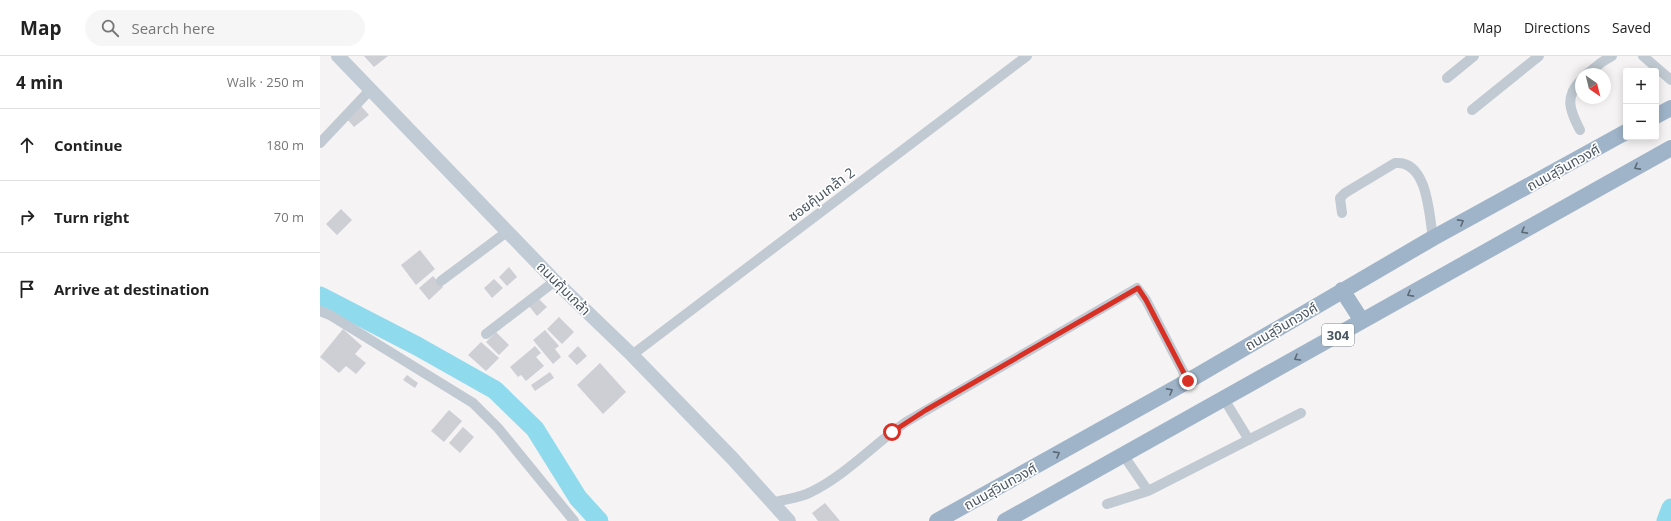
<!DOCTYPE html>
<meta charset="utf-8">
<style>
body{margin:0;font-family:"Open Sans","Noto Sans Thai",sans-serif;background:#f6f6f6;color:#222}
.controls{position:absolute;right:12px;top:12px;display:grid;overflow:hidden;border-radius:4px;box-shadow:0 2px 10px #0003}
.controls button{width:36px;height:36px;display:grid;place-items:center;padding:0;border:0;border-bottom:1px solid #e0e0e0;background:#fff;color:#222;font:20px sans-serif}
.compass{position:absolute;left:1255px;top:12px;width:36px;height:36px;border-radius:50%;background:#fff;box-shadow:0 2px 10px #0003;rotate:145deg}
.stop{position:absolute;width:12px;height:12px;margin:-9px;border:3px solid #d93025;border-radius:50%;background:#fff}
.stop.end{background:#d93025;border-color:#fff;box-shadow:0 1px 4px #0008}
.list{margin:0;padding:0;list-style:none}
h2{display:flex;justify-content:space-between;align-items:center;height:52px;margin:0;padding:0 16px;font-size:17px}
h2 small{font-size:13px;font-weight:400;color:#767676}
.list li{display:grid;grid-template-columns:26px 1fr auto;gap:12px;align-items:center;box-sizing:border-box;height:72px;padding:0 16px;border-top:1px solid #e0e0e0}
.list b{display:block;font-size:15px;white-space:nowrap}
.list em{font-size:13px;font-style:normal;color:#767676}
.icon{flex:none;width:22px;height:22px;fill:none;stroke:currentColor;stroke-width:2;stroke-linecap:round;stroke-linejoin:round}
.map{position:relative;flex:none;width:1351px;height:465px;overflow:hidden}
header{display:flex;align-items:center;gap:24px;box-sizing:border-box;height:56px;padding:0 20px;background:#fff;border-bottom:1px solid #e0e0e0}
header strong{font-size:19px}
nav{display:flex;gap:22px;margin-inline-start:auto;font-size:14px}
.search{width:280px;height:36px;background:#f6f6f6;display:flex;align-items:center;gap:10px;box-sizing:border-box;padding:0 14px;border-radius:22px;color:#767676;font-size:15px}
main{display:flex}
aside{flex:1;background:#fff}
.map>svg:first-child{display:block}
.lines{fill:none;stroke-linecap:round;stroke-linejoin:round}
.river{stroke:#90daee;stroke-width:19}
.building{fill:#cdcfd5}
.minor{stroke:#c1cad2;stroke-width:10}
.secondary{stroke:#c1cbd6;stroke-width:14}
.trunk{stroke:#9fb4c9;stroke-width:16}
.oneway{stroke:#5b6976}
.route{stroke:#d93025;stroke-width:5}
.labels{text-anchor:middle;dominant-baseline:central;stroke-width:3.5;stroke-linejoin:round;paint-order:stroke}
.shield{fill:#fff;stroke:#808990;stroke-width:1}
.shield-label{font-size:13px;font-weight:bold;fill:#4a5661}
.street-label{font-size:14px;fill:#4a5661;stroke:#fff}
</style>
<header>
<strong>Map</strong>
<div class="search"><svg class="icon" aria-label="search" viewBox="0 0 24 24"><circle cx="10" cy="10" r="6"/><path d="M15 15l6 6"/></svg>Search here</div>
<nav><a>Map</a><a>Directions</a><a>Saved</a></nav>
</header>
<main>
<aside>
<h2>4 min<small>Walk · 250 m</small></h2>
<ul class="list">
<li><svg class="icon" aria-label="ahead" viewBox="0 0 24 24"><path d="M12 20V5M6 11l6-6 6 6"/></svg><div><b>Continue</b></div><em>180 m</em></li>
<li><svg class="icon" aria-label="right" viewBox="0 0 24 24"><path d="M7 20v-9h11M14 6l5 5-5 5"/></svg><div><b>Turn right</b></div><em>70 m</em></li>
<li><svg class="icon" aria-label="arrive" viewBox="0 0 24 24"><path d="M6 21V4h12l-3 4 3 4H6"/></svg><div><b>Arrive at destination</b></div></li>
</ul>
</aside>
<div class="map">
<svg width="1351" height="465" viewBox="0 0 1351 465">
<rect width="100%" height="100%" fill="#f5f3f3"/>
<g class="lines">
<path class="river" d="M0 240 97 290 175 334 215 373 258 442 279 465
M1346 465 1351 452"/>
</g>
<path class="building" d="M44 0H68L54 11Z
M41 50 49 59 34 71 26 62Z
M21 153 32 164 17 179 6 168Z
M100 194 115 213 96 229 81 209Z
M189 211 197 221 187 230 179 221Z
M113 220 123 231 109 244 99 232Z
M174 223 183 232 172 242 164 232Z
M218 242 227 251 217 260 209 250Z
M239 261 254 276 242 288 227 273Z
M23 273 42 290 35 298 46 307 36 318 26 310 19 317 0 301Z
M225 274 239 290 235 293 241 301 233 308 213 284Z
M176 276 189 289 179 299 166 286Z
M161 286 179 302 166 315 148 299Z
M215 290 221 297 216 301 224 310 206 325 201 319 198 321 190 311Z
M258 290 267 300 257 309 248 300Z
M280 307 306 336 283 358 257 329Z
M230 316 234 322 215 335 211 329Z
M87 319 98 327 95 332 83 324Z
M129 354 142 365 124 386 111 375Z
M143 371 154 381 140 397 129 387Z
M505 447 520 465H498L492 457Z"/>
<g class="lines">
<path class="minor" d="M1323 0 1351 24
M1267 18 1282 6 1292 0
M1127 22 1154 0
M1152 54 1219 0
M1260 74C1250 55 1244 41 1261 24
M0 87 51 33
M1022 157 1020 142 1025 137 1075 107C1108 104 1109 159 1113 182
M121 225 188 175
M0 255 10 259 153 347 178 372 254 465
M166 278 235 225
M312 299 707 0
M904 343 929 384
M804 400 828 435
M452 447C465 443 480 442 491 436 526 419 554 388 586 366L817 232 826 244 868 325
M787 448 828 435 981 357"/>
<path class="secondary" d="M18 0 235 225 312 299 413 403 469 465"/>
<path class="trunk" d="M1336 60 1351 52
M1022 234 1042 265
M617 465 868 325 1113 182 1306 76
M685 465 1351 92"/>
</g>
<defs><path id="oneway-chevron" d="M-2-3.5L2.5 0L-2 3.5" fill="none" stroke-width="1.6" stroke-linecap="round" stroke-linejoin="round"/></defs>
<g class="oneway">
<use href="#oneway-chevron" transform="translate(1317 111) rotate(151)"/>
<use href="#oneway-chevron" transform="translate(1141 166) rotate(-29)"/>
<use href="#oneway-chevron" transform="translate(1204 175) rotate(151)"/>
<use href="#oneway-chevron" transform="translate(1090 238) rotate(151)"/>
<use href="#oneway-chevron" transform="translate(977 302) rotate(150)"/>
<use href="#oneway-chevron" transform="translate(850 335) rotate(-29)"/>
<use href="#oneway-chevron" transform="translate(737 398) rotate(-29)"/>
</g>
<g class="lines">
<path class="route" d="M572 376 606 354 818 232 826 244 868 325"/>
</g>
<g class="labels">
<rect class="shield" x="1002" y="268" width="32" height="22" rx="3"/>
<g class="shield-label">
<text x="1018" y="279">304</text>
</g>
<g class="street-label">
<text transform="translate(1243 111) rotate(-29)">ถนนสุวินทวงศ์</text>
<text transform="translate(501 138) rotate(-37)">ซอยคุ้มเกล้า 2</text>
<text transform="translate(244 232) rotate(45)">ถนนคุ้มเกล้า</text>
<text transform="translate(961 270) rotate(-30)">ถนนสุวินทวงศ์</text>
<text transform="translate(680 430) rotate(-29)">ถนนสุวินทวงศ์</text>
</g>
</g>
</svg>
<div class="controls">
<button>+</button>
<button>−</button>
</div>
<svg class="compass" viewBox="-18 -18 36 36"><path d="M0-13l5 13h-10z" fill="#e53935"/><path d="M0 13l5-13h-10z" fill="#767676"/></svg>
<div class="stop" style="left:572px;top:376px"></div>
<div class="stop end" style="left:868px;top:325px"></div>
</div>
</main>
